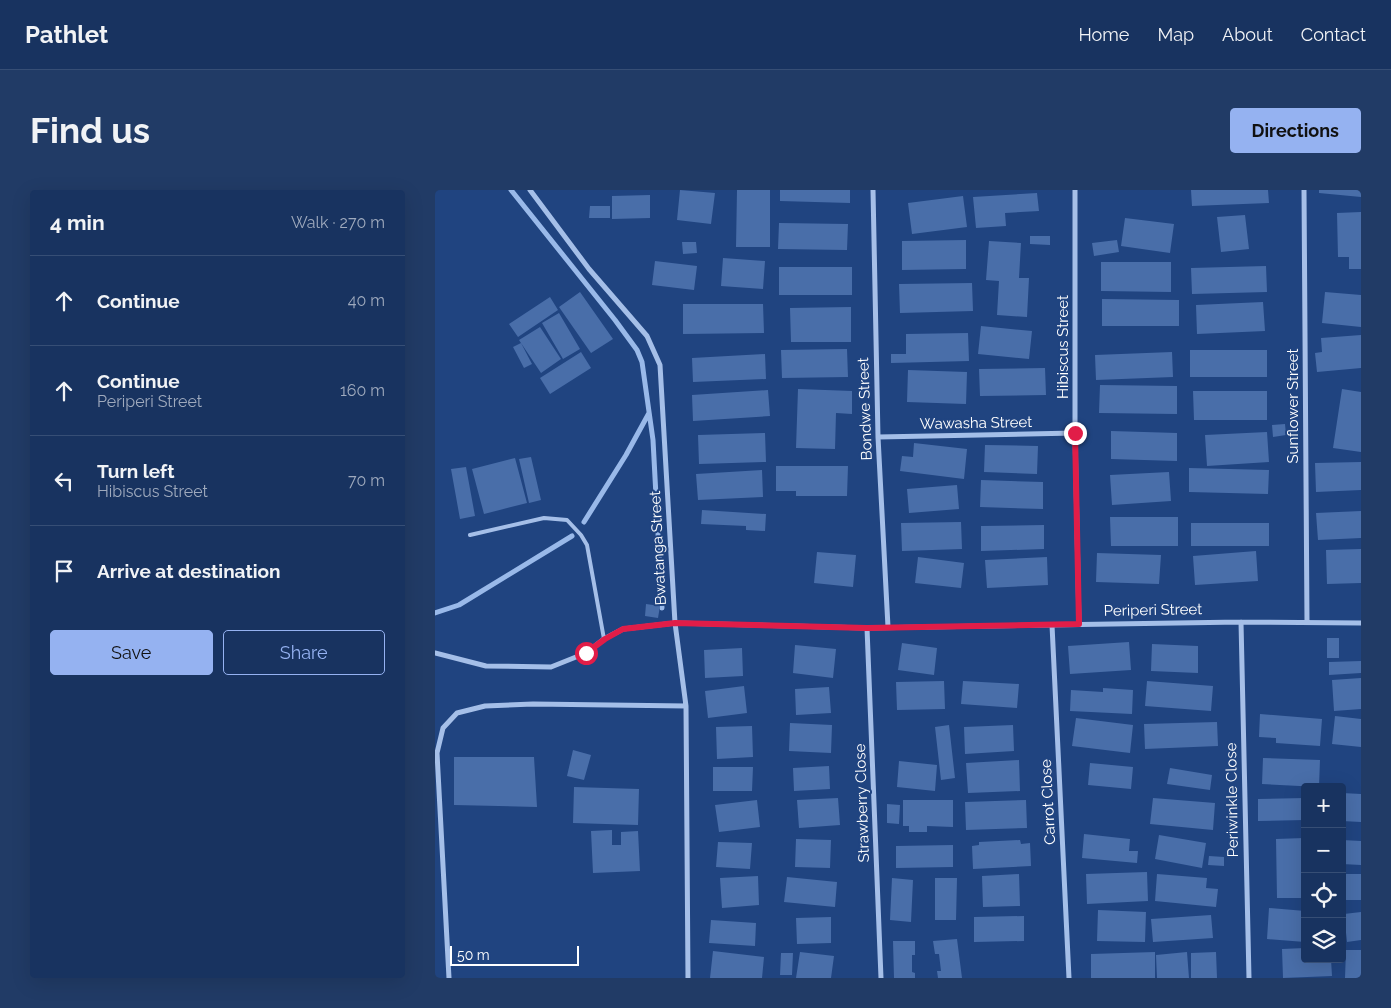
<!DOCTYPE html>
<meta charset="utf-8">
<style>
body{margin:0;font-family:Raleway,sans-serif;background:#213b66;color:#f1f3f6}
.controls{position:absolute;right:15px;bottom:15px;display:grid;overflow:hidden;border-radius:5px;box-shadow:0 5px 20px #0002}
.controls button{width:45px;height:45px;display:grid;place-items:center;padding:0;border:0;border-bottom:1px solid #364e75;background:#183360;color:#f1f3f6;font:25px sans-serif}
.scale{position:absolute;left:15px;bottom:12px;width:129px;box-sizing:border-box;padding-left:5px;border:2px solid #fff;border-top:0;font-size:14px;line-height:18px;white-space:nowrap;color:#fff;-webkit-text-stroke:4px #204480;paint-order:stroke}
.stop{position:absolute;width:15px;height:15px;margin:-11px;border:4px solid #e11d48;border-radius:50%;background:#fff}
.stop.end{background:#e11d48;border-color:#fff;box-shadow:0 1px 5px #0008}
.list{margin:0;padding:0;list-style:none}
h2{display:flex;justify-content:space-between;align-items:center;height:65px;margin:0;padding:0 20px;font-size:21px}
h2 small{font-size:16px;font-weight:400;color:#9faabd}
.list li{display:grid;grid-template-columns:32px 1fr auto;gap:15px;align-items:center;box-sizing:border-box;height:90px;padding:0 20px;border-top:1px solid #364e75}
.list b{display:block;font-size:19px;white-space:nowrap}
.list p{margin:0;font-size:16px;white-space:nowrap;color:#9faabd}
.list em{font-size:16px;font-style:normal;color:#9faabd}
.actions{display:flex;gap:10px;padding:15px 20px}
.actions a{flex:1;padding:11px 0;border:1px solid #95b2f1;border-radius:5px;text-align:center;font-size:18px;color:#95b2f1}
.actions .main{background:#95b2f1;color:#111}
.icon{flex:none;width:28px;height:28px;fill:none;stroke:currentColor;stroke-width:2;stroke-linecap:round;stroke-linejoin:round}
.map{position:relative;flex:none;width:926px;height:788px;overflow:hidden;border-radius:5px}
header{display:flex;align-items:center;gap:30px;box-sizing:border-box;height:70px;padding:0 25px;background:#183360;border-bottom:1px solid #364e75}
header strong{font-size:24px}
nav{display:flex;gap:28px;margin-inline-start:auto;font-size:18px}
.intro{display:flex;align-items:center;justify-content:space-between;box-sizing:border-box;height:120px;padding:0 30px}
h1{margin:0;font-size:35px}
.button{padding:12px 22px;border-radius:5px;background:#95b2f1;color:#111;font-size:18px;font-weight:700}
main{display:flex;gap:30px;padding:0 30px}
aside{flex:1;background:#183360;border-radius:5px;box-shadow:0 5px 20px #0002}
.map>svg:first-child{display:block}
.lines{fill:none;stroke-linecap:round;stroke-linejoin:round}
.stream{stroke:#99b9e9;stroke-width:5}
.building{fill:#496ea9}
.lane{stroke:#a5bfe8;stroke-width:4}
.street{stroke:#a5bfe8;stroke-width:5}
.route{stroke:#e11d48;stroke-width:6}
.labels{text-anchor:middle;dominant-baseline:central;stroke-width:4;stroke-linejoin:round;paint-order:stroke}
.street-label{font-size:15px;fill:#fff;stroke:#204480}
</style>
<header>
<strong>Pathlet</strong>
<nav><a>Home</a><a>Map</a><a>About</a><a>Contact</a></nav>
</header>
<div class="intro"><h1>Find us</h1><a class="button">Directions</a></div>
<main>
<aside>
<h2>4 min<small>Walk · 270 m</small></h2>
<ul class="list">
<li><svg class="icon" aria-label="ahead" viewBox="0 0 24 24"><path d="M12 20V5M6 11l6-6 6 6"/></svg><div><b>Continue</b></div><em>40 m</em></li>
<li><svg class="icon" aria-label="ahead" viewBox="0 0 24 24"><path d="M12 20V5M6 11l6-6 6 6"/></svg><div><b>Continue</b><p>Periperi Street</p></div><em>160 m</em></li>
<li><svg class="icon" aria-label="left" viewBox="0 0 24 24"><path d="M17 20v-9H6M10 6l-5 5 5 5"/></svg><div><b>Turn left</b><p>Hibiscus Street</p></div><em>70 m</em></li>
<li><svg class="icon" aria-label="arrive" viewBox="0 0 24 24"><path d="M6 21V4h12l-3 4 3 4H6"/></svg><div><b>Arrive at destination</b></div></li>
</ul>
<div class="actions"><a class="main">Save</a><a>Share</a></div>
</aside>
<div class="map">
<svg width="926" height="788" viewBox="0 0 926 788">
<rect width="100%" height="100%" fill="#204480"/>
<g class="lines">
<path class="stream" d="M76 0 180 130 202 160 207 172 218 250 227 418
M149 332 191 265 214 223
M0 423 24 415 137 346"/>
</g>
<path class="building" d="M245 0 280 3 276 34 242 30Z
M302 0H335V57H301Z
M345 0H415V13L345 11Z
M756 0H833L834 13 757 16Z
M884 0H926V7L884 3Z
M602 3 604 21 570 23 571 36 541 38 538 7Z
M215 5V28L177 29V6Z
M528 6 532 37 477 44 473 13Z
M155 16H175V28H154Z
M926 22V79H914V67H903L902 23Z
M810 25 814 59 786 62 782 27Z
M690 28 739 34 735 63 686 56Z
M344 33 413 34 412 60 343 59Z
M595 46H615V55L595 54Z
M531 50V79L467 80V51Z
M682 50 684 62 659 66 657 53Z
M554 51 586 53 584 88H594L592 127 562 125 564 91 551 90Z
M247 52H261L262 63 248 64Z
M288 68 330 71 328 99 286 96Z
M220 71 262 76 259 100 217 95Z
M666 72H736V102L666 101Z
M831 76 832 102 757 104 756 78Z
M344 77H417V105H344Z
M537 93 538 121 465 123 464 94Z
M145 102 178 149 156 163 124 117Z
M890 102 926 105V137L887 133Z
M115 107 123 120 83 147 74 134Z
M667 109 744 110V136H667Z
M828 112 830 141 762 144 761 115Z
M248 114H328L329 143 248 144Z
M416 117V152H356L355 118Z
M124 123 145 159 128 169 107 133Z
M546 136 597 141 594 169 543 164Z
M105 137 126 169 106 183 84 150Z
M533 143 534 171 456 173V164H471V144Z
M926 145V178L882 182 880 163 887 162 886 148Z
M86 153 97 174 89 178 78 157Z
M412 159 413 187 347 188 346 160Z
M755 160H832V187H755Z
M146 162 156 178 115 204 105 188Z
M737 162 738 187 661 190 660 165Z
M330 164 331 189 258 192 257 168Z
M610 178 611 205 545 206 544 179Z
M473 180 532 182 531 214 472 212Z
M665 195 742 196V224L664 223Z
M363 199 417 201V224L401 223 400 259 361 258Z
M907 199 926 202V262L898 258Z
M333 200 335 226 258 231 257 205Z
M758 201H832V230H759Z
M850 234 851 245 838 247 837 235Z
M676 241 742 243V271L676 269Z
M832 242 834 272 772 276 770 245Z
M330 243 331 272 264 274 263 245Z
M479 253 532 259 529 289 465 281 467 266 478 267Z
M550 255 603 256 602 284 549 282Z
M96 267 106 310 94 313 84 269Z
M80 268 92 313 49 324 37 279Z
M926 272V300L881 302 880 273Z
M341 276H413L412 306H361V301H341Z
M31 277 40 326 25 329 16 279Z
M754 278 834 280 833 304 754 302Z
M327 280 328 307 263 310 261 284Z
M734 282 736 311 677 315 675 285Z
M546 290 608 292V319L545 317Z
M522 295 524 319 474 323 472 299Z
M267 320 331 324 330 341 311 340V336L266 334Z
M926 321V348L883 350 881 323Z
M675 327H743V356H676Z
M526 332 527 359 467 361 466 333Z
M756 333H834V356H756Z
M609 335V359L546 361V336Z
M926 359V393L892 394 891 360Z
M821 361 823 391 760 395 758 366Z
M382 362 421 365 418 397 379 393Z
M662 363 726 365 724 394 661 392Z
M483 367 529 373 526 398 480 393Z
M612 367 613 395 552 398 550 370Z
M211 414 225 416 223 428 210 426Z
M892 448H904V468H892Z
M694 452 696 480 635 484 633 456Z
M467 453 502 458 499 485 463 480Z
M717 454 763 456V483L716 481Z
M360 455 401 459 398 488 358 483Z
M307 458 308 486 270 488 269 460Z
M926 471V483L894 485V472Z
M926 488V519L899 521 897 490Z
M509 491 510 519 462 520 461 492Z
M528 491 584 494 582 518 526 514Z
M712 491 778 496 776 521 710 516Z
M309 496 312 523 273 528 270 501Z
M394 497 396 523 361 525 360 499Z
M668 498 698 500 697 524 635 521 636 500 668 502Z
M825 524 887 529 885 556 841 553V548L824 547Z
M900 526 926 529V557L897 554Z
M641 528 698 535 695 563 637 556Z
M782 532 783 556 710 559 709 534Z
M355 533 397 535 396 563 354 561Z
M514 535 520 588 506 590 500 537Z
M578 535 579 561 530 564 529 537Z
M317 536 318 567 282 569 281 537Z
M138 560 156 565 149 590 132 586Z
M19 567H99L102 617 19 615Z
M828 568 885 570 884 597 827 594Z
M584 570 585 601 533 603 531 573Z
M464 571 502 575 500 601 462 597Z
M655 573 698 577 696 599 653 595Z
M394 576 395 599 359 601 358 578Z
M278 577H318L317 601H278Z
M735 578 777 585 775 600 732 594Z
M139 597 204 599 203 635 138 633Z
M907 603 926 604V632L907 631Z
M403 608 405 635 364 638 362 610Z
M718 608 780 613 778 640 715 634Z
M870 608V630L823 631V609Z
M322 610 325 637 284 642 280 615Z
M468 610H518V637L492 636V642H474V636H468Z
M591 610 592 638 531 640 530 612Z
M452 614 465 615 464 634 452 633Z
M177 640V655H186V642L203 641 205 681 158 683 156 641Z
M649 644 695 649 694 661H703L702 673 647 668Z
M724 645 771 653 767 678 720 669Z
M869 648 870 708H842L841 649Z
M361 649 396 650 395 678 360 677Z
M585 650 586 654 595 653 596 676 538 679 537 656 544 655V652Z
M907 650 926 651V675L907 674Z
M283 652 317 653 315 679 281 677Z
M518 655V677L461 678V656Z
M774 666 789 667V676L773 675Z
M712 682 713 711 652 714 651 684Z
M584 684 585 716 548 717 547 686Z
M722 684 772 688 771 698 783 699 781 717 720 711Z
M908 684H926V710H908Z
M323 686 324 715 287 718 285 688Z
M352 687 402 692 400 717 349 712Z
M457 688 478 690 476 732 455 730Z
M500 688H522L521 730H500Z
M834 718 870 721V752L832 749Z
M663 720 711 722 710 752 662 751Z
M926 722V750L912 752 909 724Z
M776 725 778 748 718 752 716 729Z
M589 726V751L539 752V727Z
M396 727V753L362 754 361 728Z
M276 730 321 733 320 756 274 753Z
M522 749 527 788H503L502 781H506L504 764H500L498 751Z
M458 751H480V765H477V782L480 783V788H459Z
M870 758V769H896L897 786 848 788 847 759Z
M911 760H926V788H910Z
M278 761 329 767 327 788H275Z
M365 762 399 766 396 788H361Z
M720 762V788H656V764Z
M752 762 754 788H722L721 765Z
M781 762 782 788H756V763Z
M346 763H358L357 785H345Z"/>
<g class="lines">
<path class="lane" d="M35 345 109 328 132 330 146 345 152 355 169 449"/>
<path class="street" d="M95 0 154 79 212 146 225 175 240 433 251 516 253 788
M438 0 443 247 453 437
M640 0V243L644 434
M869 0 872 432
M443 247 640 243
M806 432 814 788
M617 435 634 788
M432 438 446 788
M0 463 51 476 116 477 151 463 169 449 188 439 240 433 432 438 806 432 926 433
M14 788 2 563 8 538 22 523 50 516 98 514 251 516"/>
</g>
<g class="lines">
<path class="route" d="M151 463 170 449 188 439 240 433 432 438 644 434 640 243"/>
</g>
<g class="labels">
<g class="street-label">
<text transform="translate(628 157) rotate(-90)">Hibiscus Street</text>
<text transform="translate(858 216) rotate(-90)">Sunflower Street</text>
<text transform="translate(430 219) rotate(-92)">Bondwe Street</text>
<text transform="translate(541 233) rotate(-1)">Wawasha Street</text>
<text transform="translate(223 358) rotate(-93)">Bwatanga Street</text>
<text transform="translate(718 420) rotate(-1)">Periperi Street</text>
<text transform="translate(797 610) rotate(-91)">Periwinkle Close</text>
<text transform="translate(613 612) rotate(-93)">Carrot Close</text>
<text transform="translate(427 613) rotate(-92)">Strawberry Close</text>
</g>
</g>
</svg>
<div class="controls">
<button>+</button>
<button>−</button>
<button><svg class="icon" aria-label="locate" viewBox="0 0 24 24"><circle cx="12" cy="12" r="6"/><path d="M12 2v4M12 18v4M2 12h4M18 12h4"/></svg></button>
<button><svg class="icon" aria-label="layers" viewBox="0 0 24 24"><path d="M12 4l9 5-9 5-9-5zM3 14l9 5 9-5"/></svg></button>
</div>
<div class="scale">50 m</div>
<div class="stop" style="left:151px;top:463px"></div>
<div class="stop end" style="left:640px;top:243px"></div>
</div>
</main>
